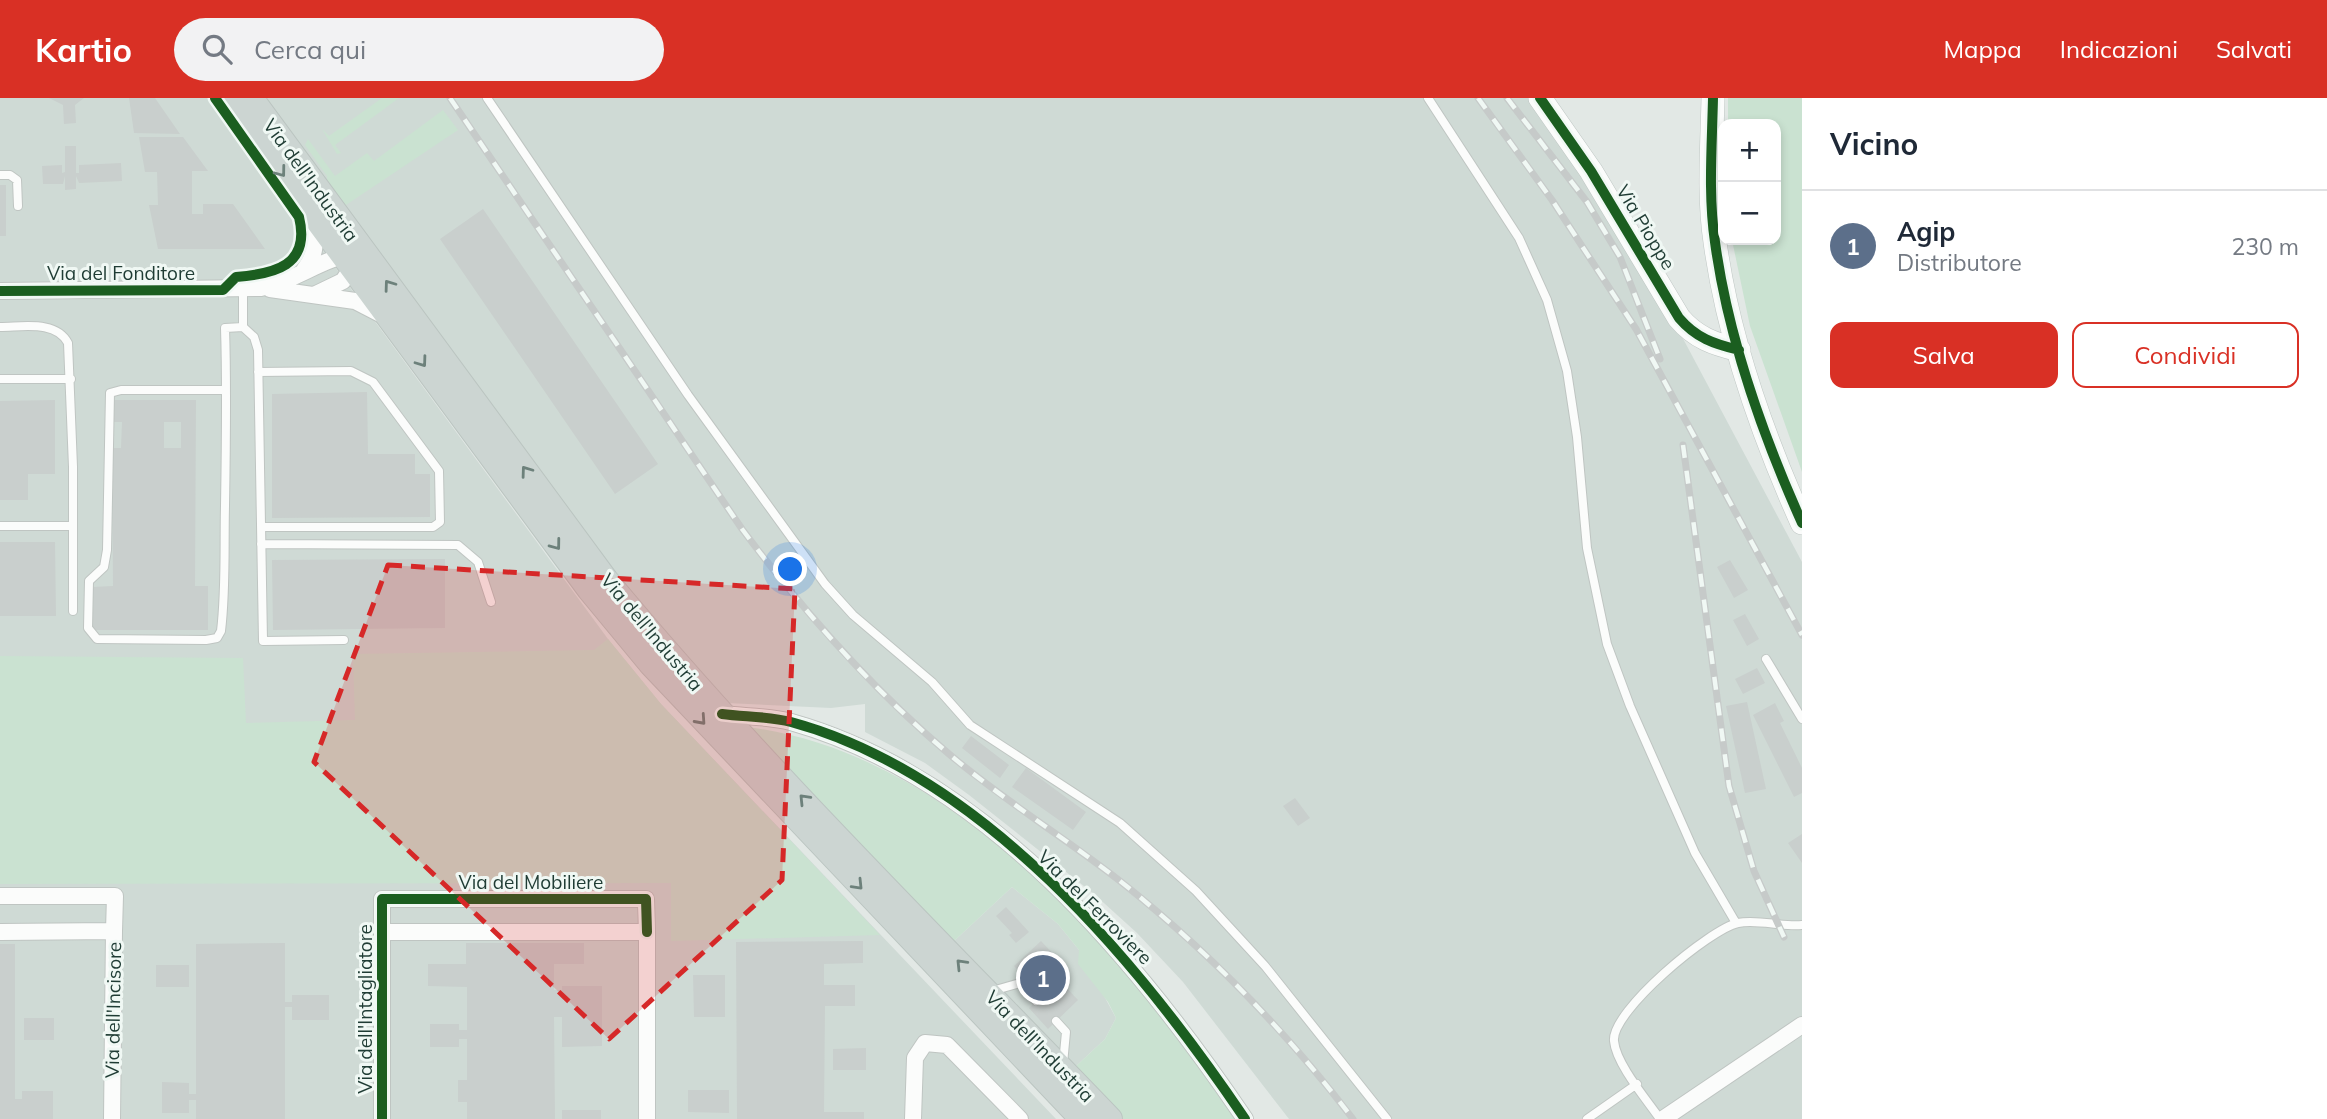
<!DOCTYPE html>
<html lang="it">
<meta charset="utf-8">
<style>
body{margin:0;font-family:Mulish,sans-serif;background:#f2f2f3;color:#1f2937}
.controls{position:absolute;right:21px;top:21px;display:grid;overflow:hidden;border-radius:14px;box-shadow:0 4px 10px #0003}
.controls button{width:63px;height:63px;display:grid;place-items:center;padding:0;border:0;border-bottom:2px solid #e0e1e3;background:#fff;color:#1f2937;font:35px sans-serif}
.you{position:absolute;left:791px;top:472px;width:24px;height:24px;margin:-18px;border:5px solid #fff;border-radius:50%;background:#1a73e8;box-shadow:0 0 0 10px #1a73e833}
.badge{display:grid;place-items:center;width:46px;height:46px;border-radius:50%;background:#d93025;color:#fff;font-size:23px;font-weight:700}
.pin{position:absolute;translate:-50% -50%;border:4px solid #fff;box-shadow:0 2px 7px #0006}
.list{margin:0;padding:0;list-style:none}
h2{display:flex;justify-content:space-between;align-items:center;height:91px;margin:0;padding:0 28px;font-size:30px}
h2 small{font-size:23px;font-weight:400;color:#747a83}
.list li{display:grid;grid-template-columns:46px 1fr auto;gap:21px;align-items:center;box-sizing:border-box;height:112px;padding:0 28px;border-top:2px solid #e0e1e3}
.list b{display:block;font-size:26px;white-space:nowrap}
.list p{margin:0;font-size:23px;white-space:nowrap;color:#747a83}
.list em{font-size:23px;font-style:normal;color:#747a83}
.actions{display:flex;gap:14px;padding:21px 28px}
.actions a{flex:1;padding:16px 0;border:2px solid #d93025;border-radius:14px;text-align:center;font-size:24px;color:#d93025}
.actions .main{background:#d93025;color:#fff}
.icon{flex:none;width:38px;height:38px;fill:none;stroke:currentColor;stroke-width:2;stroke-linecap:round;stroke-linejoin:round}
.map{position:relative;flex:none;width:1802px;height:1021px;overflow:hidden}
header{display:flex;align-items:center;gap:42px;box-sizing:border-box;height:98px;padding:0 35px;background:#d93025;color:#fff}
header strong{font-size:33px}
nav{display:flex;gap:38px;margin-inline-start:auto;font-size:24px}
.search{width:490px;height:63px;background:#f2f2f3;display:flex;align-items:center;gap:18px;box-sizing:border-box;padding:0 24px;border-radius:38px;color:#747a83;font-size:26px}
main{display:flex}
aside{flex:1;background:#fff}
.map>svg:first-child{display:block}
.built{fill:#cfdad5}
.green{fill:#cae2d1}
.building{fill:#c9cfcd;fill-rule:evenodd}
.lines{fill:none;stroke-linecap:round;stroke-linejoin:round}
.lane-casing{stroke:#bfc5c2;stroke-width:10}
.street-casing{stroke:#bfc5c2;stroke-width:18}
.secondary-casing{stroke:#bec6c3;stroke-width:24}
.primary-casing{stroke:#bbc5c1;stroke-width:26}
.lane{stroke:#fbfcfb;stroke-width:8}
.street{stroke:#fbfcfb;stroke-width:16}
.secondary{stroke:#fbfcfb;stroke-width:23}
.primary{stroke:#ccd5d2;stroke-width:24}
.rail-casing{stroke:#c6cac9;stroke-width:7}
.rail{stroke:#f0f8f4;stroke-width:4.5;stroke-dasharray:13;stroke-linecap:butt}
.cycleway-casing{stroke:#f0f8f4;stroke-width:15}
.cycleway{stroke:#1b5e20;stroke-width:10}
.oneway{stroke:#6d817b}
.marked{fill:#d62828;fill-opacity:0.2;stroke:#d62828;stroke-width:5;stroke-dasharray:14 9;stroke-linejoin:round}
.labels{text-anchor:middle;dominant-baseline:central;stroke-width:6;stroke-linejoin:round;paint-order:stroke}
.street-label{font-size:19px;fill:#1f3c34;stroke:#f0f8f4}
</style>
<header>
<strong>Kartio</strong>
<div class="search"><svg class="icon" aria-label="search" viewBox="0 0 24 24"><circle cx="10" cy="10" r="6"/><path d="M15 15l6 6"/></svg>Cerca qui</div>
<nav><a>Mappa</a><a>Indicazioni</a><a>Salvati</a></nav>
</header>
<main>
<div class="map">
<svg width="1802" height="1021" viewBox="0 0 1802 1021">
<rect width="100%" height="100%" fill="#e2e8e5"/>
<path class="built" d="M0 0H211L608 541 661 606 1056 1021H0Z
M262 0H1532L1639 158 1802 464V1021H1289L1183 884 1137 835 1094 796 969 697 925 665 865 634V606L831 610 726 605 647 516 573 423Z
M1012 789 1058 826 1079 852 1116 920 1105 941 1074 970 953 844Z"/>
<path class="green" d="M382 0H399L335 47 341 55 337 56 322 31 329 38Z
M1728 0H1802V374L1750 228 1732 142H1776V26H1728Z
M443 12 458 32 343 109 327 87V78L305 47 308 41 335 78 367 55 374 63Z
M608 541 661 606 880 837 671 843V785L0 786V558L243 560 246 625 355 622 353 556 594 552Z
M748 629C959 657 1122 856 1236 1021H1123L1074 970 1105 941 1116 920 1108 904 1078 866 1079 852 1058 826 1012 789 953 844Z"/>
<path class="building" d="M49 0H84L75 7 76 25 64 26 63 7Z
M129 0H155L180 36 134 35Z
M139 39H183L208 73H192V116H203V106H233L265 151H158L149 107H158L157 74H145Z
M65 48H76V75H79V67L121 65 122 83 79 85 76 78V91L65 92V78L63 86H43L42 68 62 67V75L65 74Z
M0 87H6V138H0Z
M483 111 658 366 615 396 440 141Z
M367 294 368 356H415V376H430V419L272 420V296Z
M55 302V376H28V402H0V303Z
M111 302H196L195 488H208V532H92V489L113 488 112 350H121L122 324H110ZM164 324H181V350H164Z
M0 444H55L56 518H0Z
M445 461V530L273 532 272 462Z
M1730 462 1748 492 1734 500 1717 469Z
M1745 516 1759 541 1747 548 1733 522Z
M1757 570 1765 585 1743 596 1735 581Z
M1747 604 1766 691 1745 695 1726 608Z
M1775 605 1784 623 1780 625 1802 670V695L1794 699 1753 617Z
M971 638 1009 667 1000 680 962 650Z
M1026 670 1086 714 1073 732 1012 689Z
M1295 700 1310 720 1298 728 1283 708Z
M1802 736V765L1788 745Z
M1006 809 1029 834 1016 845 1009 837 1012 835 996 818Z
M863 843V865L824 866V887H855V908H825L824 1014H864V1021H737L736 844Z
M1041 843 1058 861 1048 870 1078 902 1048 931 1029 910 1048 892 1029 873 1023 878 1014 868Z
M285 845V904H292V897H329V922H292V909H285V1021H196V1002H189V1015H162V984L189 985V996H196V846Z
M466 845H584V866H554V892H562V888H602V948L562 949V919H554L555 1021H467V1004H458V982H467V941H459V949H430V926H459V932H467V889L428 888V866H466Z
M0 846H15V1001H22V993H53V1021H0Z
M156 867H189V889H156Z
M693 877H725V919H694Z
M24 920H54V942H24Z
M866 950V972H833V951Z
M688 992H729V1015L688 1014Z
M562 1012H601V1021H562Z"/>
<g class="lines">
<defs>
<path id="lane" d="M487 0 688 297 825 486 853 517 932 584 970 627 1120 725 1196 793 1265 868 1387 1021
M1428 0 1519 140 1547 202 1567 273 1577 339 1587 450 1607 546 1630 608 1695 755 1736 825
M0 77H10L17 82 18 108
M0 229C23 229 56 222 68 245L73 369V513
M243 229V191
M258 274 351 273 373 284 439 373 440 424 433 429H261
M0 281H71
M226 292H121L110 295 107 452 104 469 89 483 88 530 97 541 206 542 217 540 221 533C226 492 224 450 225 408 226 349 227 289 225 230L243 229 254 239 258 252 263 543 344 542
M0 428H73
M261 446 458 447 478 464 491 504
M1766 561 1802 621
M992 893 1020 885 1036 903
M1056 923 1066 934 1063 966
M1587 1021 1637 986
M1660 1021C1647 1002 1616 966 1614 943 1611 913 1710 831 1738 825 1758 821 1781 829 1802 827"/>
<path id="street" d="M304 172C317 156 317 142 310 122
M270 191 355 203 384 218
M0 193 261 190C294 183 319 163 351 155
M316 196 343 183 356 163
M723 616C745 619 770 618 791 624 986 679 1136 860 1245 1021
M0 798H115L114 833
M0 834 114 833 112 1021
M382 834H647V1021
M382 1021V801H646L647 834
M913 1021 915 960 925 945 947 947 1020 1021
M1663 1021 1802 927"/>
<path id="secondary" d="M1540 0 1591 73 1679 220C1696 240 1714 246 1739 252
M1713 0C1712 48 1708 97 1715 144 1728 240 1763 338 1802 425"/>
<path id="primary" d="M227 0 589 491 651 566 1082 1021
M251 0 606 482C763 671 940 844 1110 1021"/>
</defs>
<use href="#lane" class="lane-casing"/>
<use href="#street" class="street-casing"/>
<use href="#secondary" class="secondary-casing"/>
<use href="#primary" class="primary-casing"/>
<use href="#lane" class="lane"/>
<use href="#street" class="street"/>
<use href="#secondary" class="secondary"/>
<use href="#primary" class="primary"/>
<defs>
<path id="rail" d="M450 0 742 431C804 514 870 589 949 656 1003 702 1064 739 1120 783 1207 852 1285 932 1353 1021
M1478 0 1552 102 1636 231 1802 537
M1507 0 1587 104 1620 159 1660 261
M1683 347 1729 688 1754 773 1784 839"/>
</defs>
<use href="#rail" class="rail-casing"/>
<use href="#rail" class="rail"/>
<defs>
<path id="cycleway" d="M1540 0 1591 73 1679 220C1696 240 1714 246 1739 252
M1713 0C1712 48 1708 97 1715 144 1728 240 1763 338 1802 425
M0 193 223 192 236 179C274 176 311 168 299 119L215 0
M722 616C744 619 769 618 791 624 983 676 1138 863 1245 1021
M382 1021V801H646L647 834"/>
</defs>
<use href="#cycleway" class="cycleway-casing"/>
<use href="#cycleway" class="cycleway"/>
</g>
<defs><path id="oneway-chevron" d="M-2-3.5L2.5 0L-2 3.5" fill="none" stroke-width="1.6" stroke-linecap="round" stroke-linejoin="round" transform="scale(1.75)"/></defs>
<g class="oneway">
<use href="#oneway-chevron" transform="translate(281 74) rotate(53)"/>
<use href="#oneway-chevron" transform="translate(389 187) rotate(-126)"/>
<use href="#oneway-chevron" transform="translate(422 264) rotate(54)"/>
<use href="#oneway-chevron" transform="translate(526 373) rotate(-126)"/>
<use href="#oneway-chevron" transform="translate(556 447) rotate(53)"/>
<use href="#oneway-chevron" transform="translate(701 622) rotate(48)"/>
<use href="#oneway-chevron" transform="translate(804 701) rotate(-134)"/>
<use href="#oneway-chevron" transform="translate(858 787) rotate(46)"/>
<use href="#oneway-chevron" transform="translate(961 866) rotate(-134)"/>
</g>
<path class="marked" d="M388 467 795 491 782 782 609 941 314 664Z"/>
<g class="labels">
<g class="street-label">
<text transform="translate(311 82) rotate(54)">Via dell'Industria</text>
<text transform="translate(1646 129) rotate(59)">Via Pioppe</text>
<text x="121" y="175">Via del Fonditore</text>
<text transform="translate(652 534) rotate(50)">Via dell'Industria</text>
<text x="531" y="784">Via del Mobiliere</text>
<text transform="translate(1095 809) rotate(45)">Via del Ferroviere</text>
<text transform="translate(365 911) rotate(-90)">Via dell'Intagliatore</text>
<text transform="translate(113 912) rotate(-89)">Via dell'Incisore</text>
<text transform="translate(1040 948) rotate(46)">Via dell'Industria</text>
</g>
</g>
</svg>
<div class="controls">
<button>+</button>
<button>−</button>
</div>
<div class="you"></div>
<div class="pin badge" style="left:1043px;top:880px;background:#5c6f8a">1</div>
</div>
<aside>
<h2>Vicino<small></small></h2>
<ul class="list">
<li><span class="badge" style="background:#5c6f8a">1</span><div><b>Agip</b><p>Distributore</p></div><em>230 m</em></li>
</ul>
<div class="actions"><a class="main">Salva</a><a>Condividi</a></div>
</aside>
</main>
